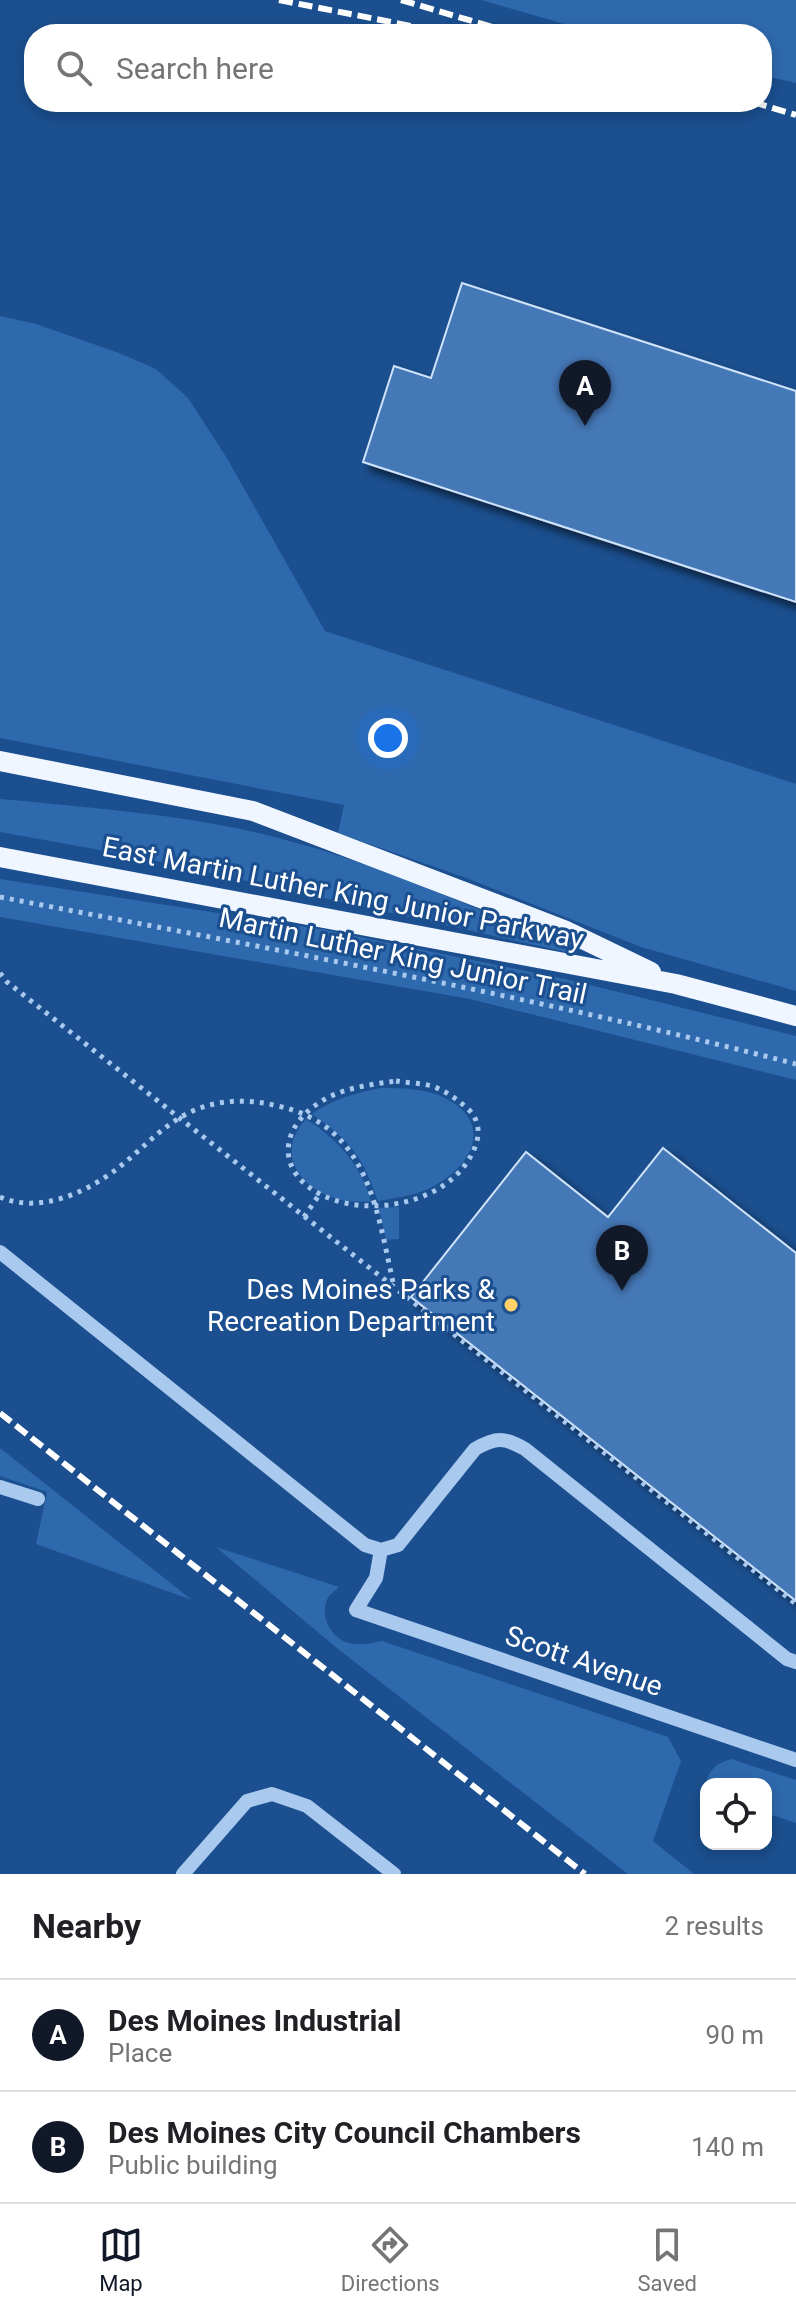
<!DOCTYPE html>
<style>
body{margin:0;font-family:Roboto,sans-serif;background:#f6f6f6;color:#202124}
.controls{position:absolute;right:24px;bottom:24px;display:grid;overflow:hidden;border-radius:16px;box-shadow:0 4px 12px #0003}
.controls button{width:72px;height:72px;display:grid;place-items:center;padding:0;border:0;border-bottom:2px solid #e0e0e0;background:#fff;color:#202124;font:40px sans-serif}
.you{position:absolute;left:388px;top:738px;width:28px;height:28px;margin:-20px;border:6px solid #fff;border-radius:50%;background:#1a73e8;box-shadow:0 0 0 12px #1a73e833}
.badge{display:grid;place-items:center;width:52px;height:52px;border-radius:50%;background:#111827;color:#fff;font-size:26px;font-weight:700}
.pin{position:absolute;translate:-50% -66px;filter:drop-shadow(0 2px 4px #0008)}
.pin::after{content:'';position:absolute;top:42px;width:28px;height:24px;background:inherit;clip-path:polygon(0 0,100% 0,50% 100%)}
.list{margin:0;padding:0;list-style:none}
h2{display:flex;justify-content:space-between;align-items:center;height:104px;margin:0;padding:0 32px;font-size:34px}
h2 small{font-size:26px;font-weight:400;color:#757577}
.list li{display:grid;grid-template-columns:52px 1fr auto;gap:24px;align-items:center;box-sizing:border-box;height:112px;padding:0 32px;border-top:2px solid #e0e0e0}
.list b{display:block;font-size:30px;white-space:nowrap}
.list p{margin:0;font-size:26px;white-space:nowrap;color:#757577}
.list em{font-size:26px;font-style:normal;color:#757577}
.icon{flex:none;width:44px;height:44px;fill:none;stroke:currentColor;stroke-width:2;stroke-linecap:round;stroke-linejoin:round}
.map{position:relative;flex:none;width:796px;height:1874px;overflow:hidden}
.search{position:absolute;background:#fff;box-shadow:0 4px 12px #0003;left:24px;right:24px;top:24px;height:88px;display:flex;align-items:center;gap:20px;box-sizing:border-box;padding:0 28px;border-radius:32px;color:#757577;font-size:30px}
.sheet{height:328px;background:#fff}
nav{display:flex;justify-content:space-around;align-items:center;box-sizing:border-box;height:112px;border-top:2px solid #e0e0e0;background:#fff;font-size:22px;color:#757577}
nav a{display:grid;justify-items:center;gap:4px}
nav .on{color:#111827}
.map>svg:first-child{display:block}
.green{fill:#2e69ad}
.building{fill:#4478b7;stroke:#cfe3fa;stroke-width:2;filter:url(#shadow)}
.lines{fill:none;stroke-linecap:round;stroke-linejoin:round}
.path{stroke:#a9c9ee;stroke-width:5;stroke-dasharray:4 6;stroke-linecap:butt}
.minor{stroke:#a9c9ee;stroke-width:14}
.major{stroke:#f0f6ff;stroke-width:20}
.rail{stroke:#fff;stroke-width:6;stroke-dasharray:14 6;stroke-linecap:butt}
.poi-dot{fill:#ffd166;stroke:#1b4f8f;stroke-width:3}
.labels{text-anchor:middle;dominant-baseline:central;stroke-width:6;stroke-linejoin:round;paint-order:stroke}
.street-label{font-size:28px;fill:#fff;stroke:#1b4f8f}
.poi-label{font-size:28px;fill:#fff;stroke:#1b4f8f;text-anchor:end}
</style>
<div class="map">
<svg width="796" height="1874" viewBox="0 0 796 1874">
<defs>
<filter id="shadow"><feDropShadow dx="7" dy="7" stdDeviation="4" flood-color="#0009"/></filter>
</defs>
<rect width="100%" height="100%" fill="#1b4f8f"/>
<path class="green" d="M481 0H796V83L762 75V34H599Z
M0 316 36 324 119 353 156 369 188 398 225 455 325 631 796 784V991L641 947 466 878 338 833 344 805 0 738Z
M0 799C75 806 151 812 225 826 345 848 458 901 570 948L571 953 144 858 0 832Z
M0 879 326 930 570 980 796 1036V1080L470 999 0 917Z
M380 1088C403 1088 426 1088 447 1099 498 1127 467 1172 426 1190 411 1196 395 1198 378 1201 362 1156 352 1142 312 1114 333 1099 356 1093 380 1088Z
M306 1119C338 1140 361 1164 371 1202 363 1201 354 1202 346 1201 304 1194 272 1156 306 1119Z
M399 1207V1239L386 1240 379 1208Z
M0 1448 192 1600 36 1544 47 1492 0 1476Z
M216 1547 339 1587C336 1590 332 1593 329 1596 318 1614 330 1638 349 1643 360 1646 371 1643 382 1641L668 1737 681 1761 653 1841 694 1874H628L338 1649Z
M731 1759 796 1780V1823L766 1813V1784H706L705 1792C707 1772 712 1765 731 1759Z"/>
<path class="building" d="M462 283 796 391V602L363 462 394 366 431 378Z
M663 1148 796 1253V1601L411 1297 526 1152 608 1217Z"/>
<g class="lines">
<path class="path" d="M0 897C266 948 533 996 796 1064
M0 973 7 982 796 1604
M396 1081C407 1083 421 1083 432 1086 446 1091 457 1099 468 1109 477 1117 480 1129 477 1141 461 1197 385 1217 334 1200 273 1179 274 1124 331 1096 351 1087 374 1084 396 1081Z
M0 1197C39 1214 86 1193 118 1168 144 1148 164 1123 195 1110 222 1099 250 1099 278 1106 369 1126 377 1211 394 1287
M304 1217 319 1195"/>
<path class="minor" d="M0 1252 365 1545 381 1550 398 1545 475 1449C496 1437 504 1437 525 1449L787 1659 796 1662
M0 1487 38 1499
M381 1550 376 1578 356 1610 796 1760
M183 1874 247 1801 272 1794 307 1806 394 1874"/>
<path class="major" d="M0 761 253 811 564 930 651 972
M0 857 676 984 796 1016"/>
<path class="rail" d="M279 0 452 34
M401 0 516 34
M753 102 796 115
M0 1413 585 1874"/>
</g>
<circle class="poi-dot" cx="511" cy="1305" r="8"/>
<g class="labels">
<g class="street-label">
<text transform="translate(343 893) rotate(11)">East Martin Luther King Junior Parkway</text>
<text transform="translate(403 956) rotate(12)">Martin Luther King Junior Trail</text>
<text transform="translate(584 1661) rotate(19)">Scott Avenue</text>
</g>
<g class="poi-label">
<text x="495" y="1289">Des Moines Parks &amp;<tspan x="495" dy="32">Recreation Department</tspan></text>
</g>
</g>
</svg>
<div class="controls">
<button><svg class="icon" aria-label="locate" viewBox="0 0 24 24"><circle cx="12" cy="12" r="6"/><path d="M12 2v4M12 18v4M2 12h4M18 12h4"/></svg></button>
</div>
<div class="you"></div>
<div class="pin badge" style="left:585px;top:426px">A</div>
<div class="pin badge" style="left:622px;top:1291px">B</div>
<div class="search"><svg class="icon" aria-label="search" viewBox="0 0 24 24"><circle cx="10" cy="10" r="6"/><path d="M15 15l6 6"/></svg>Search here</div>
</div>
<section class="sheet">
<h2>Nearby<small>2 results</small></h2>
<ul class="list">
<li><span class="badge">A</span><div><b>Des Moines Industrial</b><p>Place</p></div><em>90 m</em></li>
<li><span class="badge">B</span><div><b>Des Moines City Council Chambers</b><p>Public building</p></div><em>140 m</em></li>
</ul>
</section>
<nav>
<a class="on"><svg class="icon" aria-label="map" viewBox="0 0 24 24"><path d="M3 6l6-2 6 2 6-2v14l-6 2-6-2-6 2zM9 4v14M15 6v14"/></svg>Map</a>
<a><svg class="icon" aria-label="directions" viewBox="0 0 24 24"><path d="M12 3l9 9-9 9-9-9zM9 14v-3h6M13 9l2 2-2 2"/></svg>Directions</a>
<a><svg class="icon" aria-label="saved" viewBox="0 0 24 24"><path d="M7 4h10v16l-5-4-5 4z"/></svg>Saved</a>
</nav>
